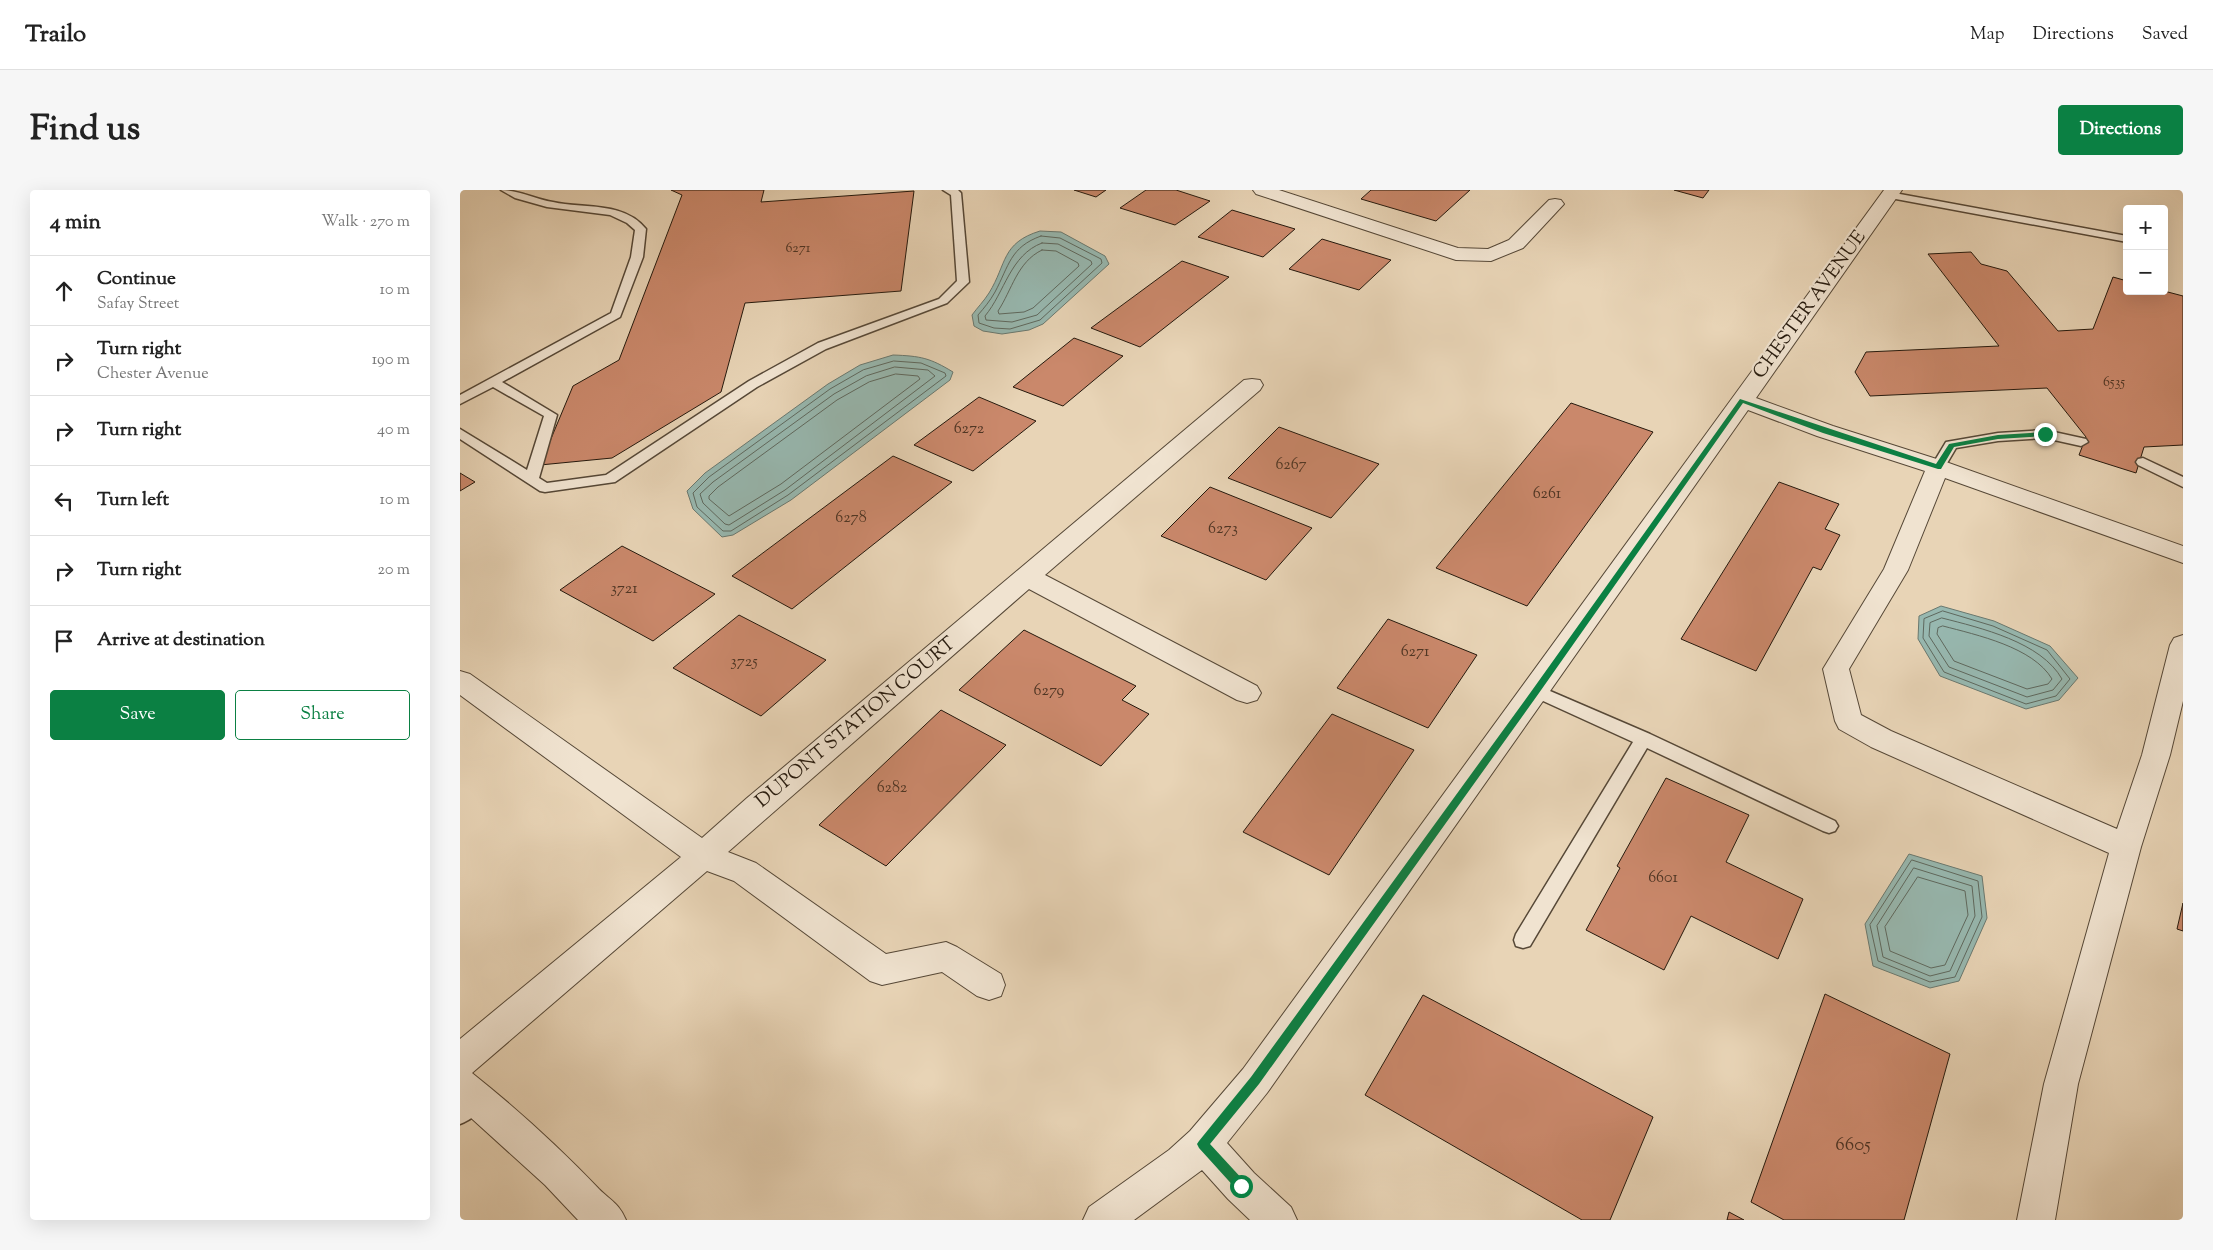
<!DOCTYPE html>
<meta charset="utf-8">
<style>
body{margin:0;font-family:"Sorts Mill Goudy",serif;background:#f6f6f6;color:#222}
.controls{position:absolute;right:15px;top:15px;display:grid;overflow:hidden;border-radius:5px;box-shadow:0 5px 20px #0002}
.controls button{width:45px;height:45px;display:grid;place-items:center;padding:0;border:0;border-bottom:1px solid #e0e0e0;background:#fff;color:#222;font:25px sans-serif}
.stop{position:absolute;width:15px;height:15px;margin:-11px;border:4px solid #0b8043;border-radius:50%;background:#fff}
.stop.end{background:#0b8043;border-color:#fff;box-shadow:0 1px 5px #0008}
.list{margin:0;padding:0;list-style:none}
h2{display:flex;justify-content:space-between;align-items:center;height:65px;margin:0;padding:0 20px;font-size:21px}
h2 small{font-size:16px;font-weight:400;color:#767676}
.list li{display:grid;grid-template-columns:32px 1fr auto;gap:15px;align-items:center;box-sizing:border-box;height:70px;padding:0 20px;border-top:1px solid #e0e0e0}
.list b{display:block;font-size:19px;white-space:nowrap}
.list p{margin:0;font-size:16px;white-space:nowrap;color:#767676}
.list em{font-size:16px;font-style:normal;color:#767676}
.actions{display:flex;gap:10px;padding:15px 20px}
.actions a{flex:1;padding:11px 0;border:1px solid #0b8043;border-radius:5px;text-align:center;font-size:18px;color:#0b8043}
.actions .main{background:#0b8043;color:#fff}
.icon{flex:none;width:28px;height:28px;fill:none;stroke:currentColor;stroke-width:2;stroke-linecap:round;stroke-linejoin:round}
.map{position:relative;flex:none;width:1723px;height:1030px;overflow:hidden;border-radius:5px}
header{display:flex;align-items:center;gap:30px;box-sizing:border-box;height:70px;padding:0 25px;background:#fff;border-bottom:1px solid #e0e0e0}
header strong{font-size:24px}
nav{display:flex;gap:28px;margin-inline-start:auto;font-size:18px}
.intro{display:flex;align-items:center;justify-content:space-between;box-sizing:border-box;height:120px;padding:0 30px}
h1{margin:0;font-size:35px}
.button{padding:12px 22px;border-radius:5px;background:#0b8043;color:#fff;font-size:18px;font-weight:700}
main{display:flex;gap:30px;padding:0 30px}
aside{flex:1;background:#fff;border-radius:5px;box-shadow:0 5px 20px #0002}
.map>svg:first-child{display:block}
.water{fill:#97b8b0;stroke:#69786f}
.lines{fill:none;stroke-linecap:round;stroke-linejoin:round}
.shore{stroke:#5e685e;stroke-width:1}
.building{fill:#ca886b;stroke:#25190d}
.service-casing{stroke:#564837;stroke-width:3}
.minor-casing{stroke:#564837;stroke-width:2}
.service{fill:#f0e3d0;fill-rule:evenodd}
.minor{fill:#f0e3d0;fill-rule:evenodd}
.route{fill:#0b8043}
.labels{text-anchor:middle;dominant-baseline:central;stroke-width:4.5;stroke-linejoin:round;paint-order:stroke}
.far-number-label{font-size:14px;fill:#4e3524}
.number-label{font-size:16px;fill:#4e3524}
.street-label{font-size:19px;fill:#25190d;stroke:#f0e3d0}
.near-number-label{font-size:19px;fill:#4e3524}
</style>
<header>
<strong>Trailo</strong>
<nav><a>Map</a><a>Directions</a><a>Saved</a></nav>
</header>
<div class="intro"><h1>Find us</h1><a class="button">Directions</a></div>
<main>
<aside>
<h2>4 min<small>Walk · 270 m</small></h2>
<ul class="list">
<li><svg class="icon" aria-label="ahead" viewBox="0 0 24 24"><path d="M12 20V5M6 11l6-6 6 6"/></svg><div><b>Continue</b><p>Safay Street</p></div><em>10 m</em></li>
<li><svg class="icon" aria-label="right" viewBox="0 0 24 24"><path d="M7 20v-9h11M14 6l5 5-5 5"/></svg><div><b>Turn right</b><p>Chester Avenue</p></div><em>190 m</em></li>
<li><svg class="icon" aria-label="right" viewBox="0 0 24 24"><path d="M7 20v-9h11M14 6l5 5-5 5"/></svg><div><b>Turn right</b></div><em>40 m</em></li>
<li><svg class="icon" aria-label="left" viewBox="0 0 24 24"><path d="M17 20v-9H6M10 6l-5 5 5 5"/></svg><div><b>Turn left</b></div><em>10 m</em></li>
<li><svg class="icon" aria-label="right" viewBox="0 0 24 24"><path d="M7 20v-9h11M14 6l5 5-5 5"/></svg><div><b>Turn right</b></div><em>20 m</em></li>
<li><svg class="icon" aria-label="arrive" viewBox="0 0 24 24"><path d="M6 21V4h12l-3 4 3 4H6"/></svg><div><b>Arrive at destination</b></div></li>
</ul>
<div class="actions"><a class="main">Save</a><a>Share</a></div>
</aside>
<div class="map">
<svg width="1723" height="1030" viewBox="0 0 1723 1030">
<rect width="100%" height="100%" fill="#e8d4b6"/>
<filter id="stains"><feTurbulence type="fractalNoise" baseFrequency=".004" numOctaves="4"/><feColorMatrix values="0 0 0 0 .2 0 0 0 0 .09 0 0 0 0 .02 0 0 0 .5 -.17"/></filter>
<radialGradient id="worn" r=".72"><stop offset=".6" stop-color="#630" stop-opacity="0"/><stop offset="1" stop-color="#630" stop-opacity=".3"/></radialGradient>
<path class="water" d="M580 41 601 42 645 66 649 74 583 134 569 140 542 144 523 141 514 136 512 125C517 118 524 111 529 103 547 74 541 53 580 41Z
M433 165C461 166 470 168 493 182L490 190 331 310 273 345 262 347 233 319 227 301 245 283 368 194 400 175Z
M1481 416 1534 431 1590 456 1618 488 1599 510 1566 519 1480 486 1458 449 1459 426Z
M1449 664 1522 686 1527 728 1499 791 1470 798 1413 776 1405 734Z"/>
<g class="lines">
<path class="shore" d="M581 46 600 48 641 69 642 73 580 130 550 139 534 138 519 133 518 125C524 118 530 111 535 102 549 76 550 57 581 46Z
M582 53 598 54 631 71 632 74 577 125 552 132 526 130 525 126C545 102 550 65 582 53Z
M582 60 596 61 618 73 619 76 573 118 564 122 539 124 538 121C552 100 557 72 582 60Z
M434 171 461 173 485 183 486 186 328 305 271 341H263L237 317 233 303 249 287 370 199 403 180Z
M435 177 468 180 475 186 325 300 269 335 265 334 243 313 240 304 253 292 374 204 406 186Z
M436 184 458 186 460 189 321 294 269 326 249 309V306L258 297 377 210 409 192Z
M1483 421 1533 436 1587 460 1610 489 1596 506 1566 514 1484 482 1463 448 1464 429Z
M1482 428C1521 438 1581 452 1602 489L1593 500 1567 507 1489 477 1469 446 1470 433Z
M1483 436C1517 445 1573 457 1592 489L1588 494 1567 499 1494 471 1477 444 1478 438Z
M1452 670 1518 691 1522 727 1495 787 1470 792 1418 771 1410 735Z
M1454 678 1512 696 1515 726 1490 781 1470 786 1423 767 1417 736Z
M1458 687 1505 701 1508 725 1485 775 1471 778 1430 761 1425 737Z"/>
</g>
<path class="building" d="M211 0H304L301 12 454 1 441 101 285 113 261 202 152 268 80 275 113 196 159 170 222 5Z
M614 0H646L636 7Z
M686 0H716L750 11 715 35 660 18Z
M911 0H1010L976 31 901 9Z
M1214 0H1249L1243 8Z
M772 20 835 39 803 67 738 47Z
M862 49 931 70 899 100 829 79Z
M1511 62 1521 74 1547 81 1598 141 1633 139 1653 87 1667 91V101H1704L1723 106V255L1684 257 1676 283 1619 265 1626 247 1587 198 1410 206 1395 182 1406 162 1539 156 1468 64Z
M722 71 769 87 680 157 631 138Z
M614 148 663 166 603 216 553 197Z
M519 207 576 231 513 281 454 255Z
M1111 213 1193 242 1067 416 976 378Z
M819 237 919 274 871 328 768 288Z
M433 266 492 292 332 419 272 386Z
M0 283 15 292 0 301Z
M1319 292 1379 314 1365 339 1380 345 1361 380 1353 377 1296 481 1221 449Z
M750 297 852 338 806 390 701 346Z
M162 356 255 404 193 451 100 400Z
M279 425 366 470 301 526 213 478Z
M928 429 1017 465 968 538 877 498Z
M564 440 676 496 662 510 689 524 641 576 499 500Z
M481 520 546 555 426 676 359 635Z
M872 524 954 560 869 685 783 642Z
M1206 588 1289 625 1266 672 1343 709 1318 769 1231 726 1204 780 1126 740 1160 678 1157 676Z
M1723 713V741L1717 739Z
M1365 804 1490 864 1444 1030H1324L1291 1012Z
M963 805 1193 927 1150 1030H1122L905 905Z
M1269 1022 1284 1030H1267Z"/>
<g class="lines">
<defs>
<path id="service" d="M41 0C59 0 75 9 93 12 124 19 164 11 186 39L183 67 160 127 42 192 97 225 79 288 87 293 146 285 289 191 358 153 479 109 497 91 491 5 483 0H498L501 3 509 92 487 113 366 159 297 197 155 292 85 302 80 301 0 249V239L67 280 84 226 33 197 0 214V205L151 123 171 67 175 40 167 33 150 25 87 17 55 8Z
M1429 2 1667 46V52L1425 7V3Z
M1585 240 1626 249 1628 252 1621 256 1585 248 1538 251 1496 258 1483 280H1473L1471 277 1486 252 1538 243Z
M1683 268 1723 287V297L1678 275 1676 272 1678 269Z
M1076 495 1190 544 1375 631 1378 636 1375 641 1369 643 1363 641 1187 558 1070 756 1063 758 1056 756 1054 750 1056 744 1173 552 1070 505 1068 501 1070 497Z
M17 900 24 903 27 910C23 921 11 930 0 934V911Z"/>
<path id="minor" d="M793 0H819L998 58 1028 59 1049 50 1089 10 1095 9 1101 10 1104 14 1063 58 1031 71 996 70 796 4Z
M1424 0H1442L1296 208 1373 236 1486 272 1723 356V373L1485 288 1448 380 1389 479 1401 525 1431 541 1657 639 1682 565 1710 455 1714 448 1723 445V511L1710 565 1681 657 1618 894 1595 1030H1557L1584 894 1649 663 1411 557 1379 539 1375 531 1363 479 1424 379 1465 281 1357 246 1288 220 807 903 767 953 794 983 831 1017 837 1030H790L768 1009 742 980 674 1030H623L629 1017 709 960 730 941 783 879Z
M792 189 800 190 803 195 800 200 585 385 797 496 801 503 797 510 787 513 777 510 569 399 268 662 296 673 426 764 486 752 497 757 541 784 545 795 541 806 529 810 517 806 482 782 422 795 410 791 274 691 247 681 12 883C56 918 100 958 139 999 151 1011 159 1013 166 1030H118L85 995 0 918V849L221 667 0 505V481L10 484 242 648 287 608 784 190Z"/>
</defs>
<use href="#service" class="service-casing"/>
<use href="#minor" class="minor-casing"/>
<use href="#service" class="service"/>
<use href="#minor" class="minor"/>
</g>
<path class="route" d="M1280 209 1476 274 1489 254 1538 245 1585 242 1588 244 1585 246 1538 249 1494 257 1481 279H1478L1363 243 1283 213 1079 503 799 894 750 954 785 992 786 996 785 1000 781 1002 777 1000 739 958 737 954 739 951 791 887 1073 499Z"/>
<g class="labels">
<g class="far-number-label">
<text x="338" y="59">6271</text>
<text x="1654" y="193">6535</text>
</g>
<g class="number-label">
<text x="509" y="239">6272</text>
<text x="831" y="275">6267</text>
<text x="1087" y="304">6261</text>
<text x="391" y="328">6278</text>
<text x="763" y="339">6273</text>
<text x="164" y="399">3721</text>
<text x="955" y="462">6271</text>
<text x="284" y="472">3725</text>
<text x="589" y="501">6279</text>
<text x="432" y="598">6282</text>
<text x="1203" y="688">6601</text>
</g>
<g class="street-label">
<text transform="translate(1350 115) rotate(-54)">CHESTER AVENUE</text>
<text transform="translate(396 533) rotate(-40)">DUPONT STATION COURT</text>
</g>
<g class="near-number-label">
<text x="1393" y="955">6605</text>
</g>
</g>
<rect width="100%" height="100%" filter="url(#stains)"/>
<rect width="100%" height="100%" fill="url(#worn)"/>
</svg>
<div class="controls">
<button>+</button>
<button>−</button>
</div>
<div class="stop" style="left:781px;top:996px"></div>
<div class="stop end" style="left:1585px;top:244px"></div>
</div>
</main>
